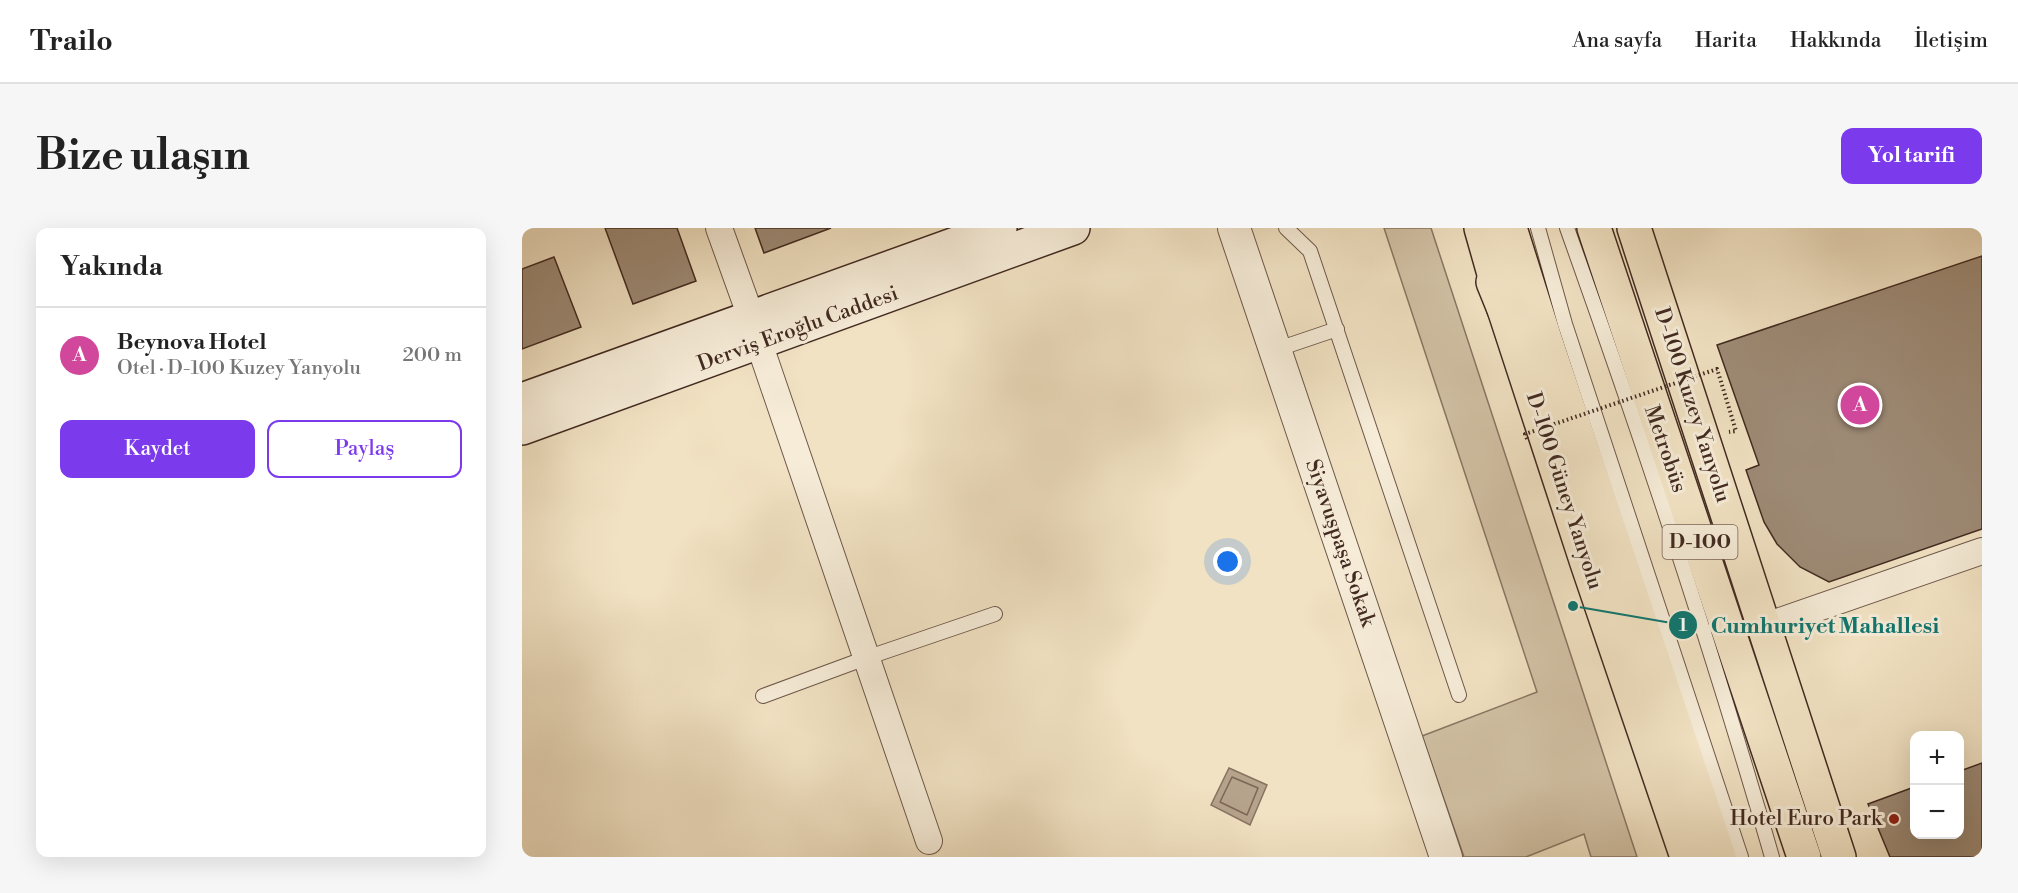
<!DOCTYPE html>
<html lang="tr">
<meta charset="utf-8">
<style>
body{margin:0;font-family:"Libre Bodoni",serif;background:#f6f6f6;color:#222}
.controls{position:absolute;right:18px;bottom:18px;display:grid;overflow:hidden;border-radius:12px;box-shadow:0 6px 24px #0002}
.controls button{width:54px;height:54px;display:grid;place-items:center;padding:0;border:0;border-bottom:2px solid #e0e0e0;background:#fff;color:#222;font:30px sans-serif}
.you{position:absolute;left:706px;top:334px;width:21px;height:21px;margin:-15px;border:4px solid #fff;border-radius:50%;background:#1a73e8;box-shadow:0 0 0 9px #1a73e833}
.badge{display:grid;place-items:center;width:39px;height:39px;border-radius:50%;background:#7c3aed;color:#fff;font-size:20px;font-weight:700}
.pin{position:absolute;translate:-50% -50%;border:3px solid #fff;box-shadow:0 2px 6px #0006}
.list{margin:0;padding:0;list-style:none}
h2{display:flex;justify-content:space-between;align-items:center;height:78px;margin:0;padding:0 24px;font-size:26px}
h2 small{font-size:20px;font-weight:400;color:#767676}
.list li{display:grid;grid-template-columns:39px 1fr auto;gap:18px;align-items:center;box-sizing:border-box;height:96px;padding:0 24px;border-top:2px solid #e0e0e0}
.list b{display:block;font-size:22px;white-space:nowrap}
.list p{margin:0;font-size:20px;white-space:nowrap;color:#767676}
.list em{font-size:20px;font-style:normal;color:#767676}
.actions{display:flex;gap:12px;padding:18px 24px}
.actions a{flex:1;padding:14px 0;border:2px solid #7c3aed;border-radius:12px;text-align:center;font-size:21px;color:#7c3aed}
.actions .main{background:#7c3aed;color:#fff}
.map{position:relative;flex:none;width:1460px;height:629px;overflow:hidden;border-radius:12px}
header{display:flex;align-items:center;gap:36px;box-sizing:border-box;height:84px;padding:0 30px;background:#fff;border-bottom:2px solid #e0e0e0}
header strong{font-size:28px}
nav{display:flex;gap:33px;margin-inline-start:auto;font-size:21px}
.intro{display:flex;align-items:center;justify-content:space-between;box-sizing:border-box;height:144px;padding:0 36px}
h1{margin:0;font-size:42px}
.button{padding:15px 27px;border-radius:12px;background:#7c3aed;color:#fff;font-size:21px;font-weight:700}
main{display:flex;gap:36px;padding:0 36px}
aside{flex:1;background:#fff;border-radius:12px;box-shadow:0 6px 24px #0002}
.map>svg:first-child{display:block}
.green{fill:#d3c3a7;stroke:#8a7664;stroke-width:1.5}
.water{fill:#b6a38c;stroke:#887361;stroke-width:1.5}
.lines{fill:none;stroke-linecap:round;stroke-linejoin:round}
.shore{stroke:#7c6656;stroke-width:1.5}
.building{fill:#9d8a75;stroke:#422a21;stroke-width:1.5}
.service-casing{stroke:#6e584a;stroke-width:16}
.minor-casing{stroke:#6e584a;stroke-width:28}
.tertiary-casing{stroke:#6e584a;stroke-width:34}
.secondary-casing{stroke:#422a21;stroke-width:36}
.primary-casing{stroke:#422a21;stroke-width:36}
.trunk-casing{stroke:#422a21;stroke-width:36}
.path{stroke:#422a21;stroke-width:4;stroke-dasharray:1.5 3;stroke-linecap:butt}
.service{stroke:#f6ecd8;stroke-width:14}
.minor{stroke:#f6ecd8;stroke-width:26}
.tertiary{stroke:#f6ecd8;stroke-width:32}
.secondary{stroke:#f6ecd8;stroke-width:33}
.primary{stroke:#f1e2c3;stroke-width:33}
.trunk{stroke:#f1e2c3;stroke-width:33}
.path-bridge{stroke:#422a21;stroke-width:4;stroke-dasharray:1.5 3;stroke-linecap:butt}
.poi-dot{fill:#8f2418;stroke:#f6ecd8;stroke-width:2}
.labels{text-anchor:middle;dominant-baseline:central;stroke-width:6;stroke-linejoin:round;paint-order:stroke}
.shield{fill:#f6ecd8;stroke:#786458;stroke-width:1.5}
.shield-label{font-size:20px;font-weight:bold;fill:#422a21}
.street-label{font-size:21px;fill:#422a21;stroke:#f6ecd8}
.poi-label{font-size:21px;fill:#422a21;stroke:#f6ecd8;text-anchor:end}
.leader{fill:none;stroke:#0f766e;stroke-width:2}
.callout-dot{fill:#0f766e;stroke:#f6ecd8;stroke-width:2}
.mark-label{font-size:18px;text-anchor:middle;font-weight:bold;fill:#fff}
.callout-label{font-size:22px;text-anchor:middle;font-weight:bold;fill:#0f766e;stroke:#f6ecd8;stroke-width:6;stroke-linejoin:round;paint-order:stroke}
</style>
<header>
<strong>Trailo</strong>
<nav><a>Ana sayfa</a><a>Harita</a><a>Hakkında</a><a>İletişim</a></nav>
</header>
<div class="intro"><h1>Bize ulaşın</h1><a class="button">Yol tarifi</a></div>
<main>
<aside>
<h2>Yakında<small></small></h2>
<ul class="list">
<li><span class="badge" style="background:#d1479c">A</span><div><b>Beynova Hotel</b><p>Otel · D-100 Kuzey Yanyolu</p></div><em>200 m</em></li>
</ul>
<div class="actions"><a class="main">Kaydet</a><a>Paylaş</a></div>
</aside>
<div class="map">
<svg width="1460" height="629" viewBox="0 0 1460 629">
<rect width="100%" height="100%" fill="#f1e2c3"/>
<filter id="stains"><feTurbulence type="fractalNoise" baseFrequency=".00333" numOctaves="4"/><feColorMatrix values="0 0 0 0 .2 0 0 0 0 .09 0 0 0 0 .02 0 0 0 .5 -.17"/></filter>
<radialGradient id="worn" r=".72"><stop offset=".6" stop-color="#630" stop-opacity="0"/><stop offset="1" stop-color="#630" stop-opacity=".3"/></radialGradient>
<path class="green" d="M862 0H909L1115 629H1069L1062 606 1004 629H942L900 508 1015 464Z"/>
<path class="water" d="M707 540 745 557 728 597 689 577Z"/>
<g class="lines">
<path class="shore" d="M710 549 736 560 725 587 698 574Z"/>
</g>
<path class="building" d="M83 0H155L174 53 111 76Z
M233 0H309L242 25Z
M1460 28V301L1307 354 1278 339 1255 316 1242 294 1224 242 1237 237 1195 117Z
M32 29 59 99 0 121V41Z
M1460 535V629H1368L1346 576 1392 559V606H1438V543Z"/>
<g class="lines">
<defs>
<path id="service" d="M764 0 788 23 937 467
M1016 0 1043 96 1219 629
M1045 0C1119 207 1189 417 1250 629
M753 122 815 101
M241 468 344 430 473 386"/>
<path id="minor" d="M197 0 229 89
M237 115 407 613
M1241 399 1460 323"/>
<path id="tertiary" d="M712 0 924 629"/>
<path id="secondary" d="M0 172 478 0
M0 200 551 0"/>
<path id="primary" d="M1112 0 1317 629
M971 54 982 81 1065 335 1165 629"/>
<path id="trunk" d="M959 0 982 81
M988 0 1023 111 1197 629
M1072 0 1282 629"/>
</defs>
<use href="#service" class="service-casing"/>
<use href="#minor" class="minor-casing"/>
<use href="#tertiary" class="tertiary-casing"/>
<use href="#secondary" class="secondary-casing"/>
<use href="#primary" class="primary-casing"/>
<use href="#trunk" class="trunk-casing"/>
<path class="path" d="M1200 157 1214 203 1207 204"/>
<use href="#service" class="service"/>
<use href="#minor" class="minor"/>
<use href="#tertiary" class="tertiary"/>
<use href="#secondary" class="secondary"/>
<use href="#primary" class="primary"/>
<use href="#trunk" class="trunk"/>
<path class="path-bridge" d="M1005 211 1003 206 1195 141 1200 157"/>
</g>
<circle class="poi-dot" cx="1372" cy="591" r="6"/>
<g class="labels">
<rect class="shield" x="1140.5" y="297" width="75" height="34" rx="4.5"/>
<g class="shield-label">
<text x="1178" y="314">D-100</text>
</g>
<g class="street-label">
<text transform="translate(276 101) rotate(-20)">Derviş Eroğlu Caddesi</text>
<text transform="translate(1170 177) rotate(72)">D-100 Kuzey Yanyolu</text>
<text transform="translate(1143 221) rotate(71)">Metrobüs</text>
<text transform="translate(1042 263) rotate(72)">D-100 Güney Yanyolu</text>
<text transform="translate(818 315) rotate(71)">Siyavuşpaşa Sokak</text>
</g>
<g class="poi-label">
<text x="1360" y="591">Hotel Euro Park</text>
</g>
</g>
<path class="leader" d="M1051 378L1161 397"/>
<g class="callout-dot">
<circle cx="1051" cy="378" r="6"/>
<circle cx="1161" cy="397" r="15"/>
</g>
<g class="mark-label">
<text x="1161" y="403">1</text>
</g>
<g class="callout-label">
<text x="1303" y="405">Cumhuriyet Mahallesi</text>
</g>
<rect width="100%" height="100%" filter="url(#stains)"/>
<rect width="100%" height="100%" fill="url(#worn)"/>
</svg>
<div class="controls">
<button>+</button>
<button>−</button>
</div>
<div class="you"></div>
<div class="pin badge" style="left:1338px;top:177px;background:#d1479c">A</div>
</div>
</main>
